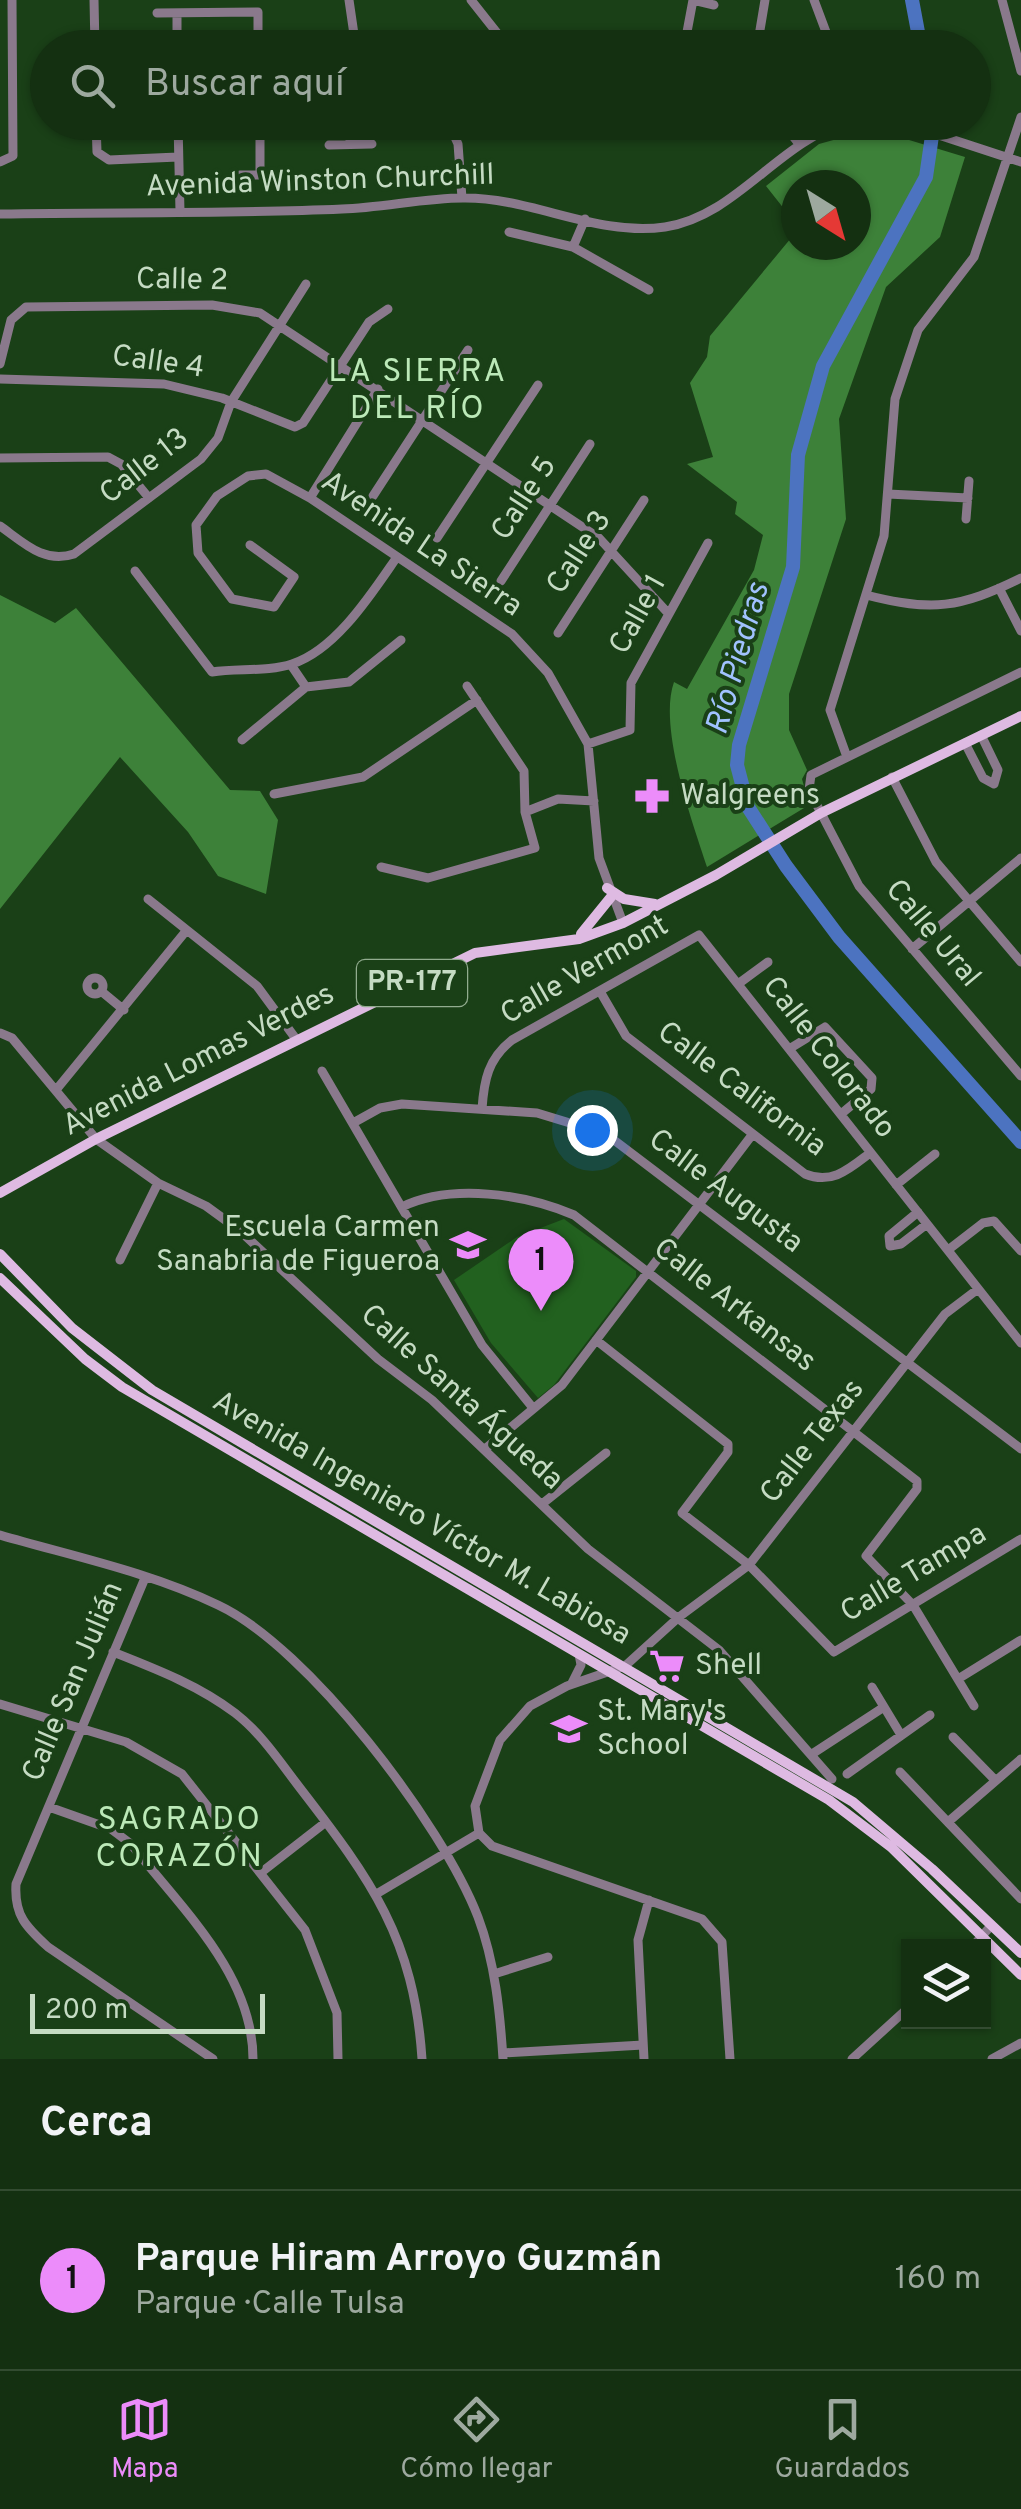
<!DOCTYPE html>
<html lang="es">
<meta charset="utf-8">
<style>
body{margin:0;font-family:Overpass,sans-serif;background:#1d381a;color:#f1f3f6}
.controls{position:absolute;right:30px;bottom:30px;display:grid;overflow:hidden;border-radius:0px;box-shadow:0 2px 8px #0004}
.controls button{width:90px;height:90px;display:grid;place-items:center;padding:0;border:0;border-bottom:2px solid #334b31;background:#143011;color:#f1f3f6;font:50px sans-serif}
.compass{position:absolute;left:781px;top:170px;width:90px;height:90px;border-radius:50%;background:#143011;box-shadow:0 2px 8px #0004;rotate:143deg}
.scale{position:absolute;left:30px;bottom:25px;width:235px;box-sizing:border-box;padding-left:10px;border:5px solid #c5dbc3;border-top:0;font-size:28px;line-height:35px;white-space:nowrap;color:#c5dbc3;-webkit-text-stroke:8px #1a4017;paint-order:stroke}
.you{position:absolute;left:592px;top:1130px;width:35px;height:35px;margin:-25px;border:8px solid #fff;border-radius:50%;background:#1a73e8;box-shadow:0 0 0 15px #1a73e833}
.badge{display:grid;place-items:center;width:65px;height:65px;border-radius:50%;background:#ec8cfa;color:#111;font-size:32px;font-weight:700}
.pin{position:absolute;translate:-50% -82px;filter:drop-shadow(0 2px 5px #0008)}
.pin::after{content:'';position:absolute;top:52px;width:35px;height:30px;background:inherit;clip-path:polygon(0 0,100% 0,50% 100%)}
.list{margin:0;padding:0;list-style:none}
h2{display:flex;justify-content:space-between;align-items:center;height:130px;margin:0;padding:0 40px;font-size:42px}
h2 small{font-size:32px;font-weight:400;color:#9da99f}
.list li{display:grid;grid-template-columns:65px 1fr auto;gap:30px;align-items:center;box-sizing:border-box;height:180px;padding:0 40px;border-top:2px solid #334b31}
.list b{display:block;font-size:38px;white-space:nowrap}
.list p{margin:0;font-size:32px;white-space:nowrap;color:#9da99f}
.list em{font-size:32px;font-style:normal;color:#9da99f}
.icon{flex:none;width:55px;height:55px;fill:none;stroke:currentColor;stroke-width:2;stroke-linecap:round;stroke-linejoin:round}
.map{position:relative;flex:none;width:1021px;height:2059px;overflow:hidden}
.search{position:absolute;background:#143011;box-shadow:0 2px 8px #0004;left:30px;right:30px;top:30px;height:110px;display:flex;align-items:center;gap:25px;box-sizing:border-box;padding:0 35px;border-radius:55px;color:#9da99f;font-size:38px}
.sheet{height:310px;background:#143011}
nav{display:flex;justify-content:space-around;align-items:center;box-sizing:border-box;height:140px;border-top:2px solid #334b31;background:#143011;font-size:28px;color:#9da99f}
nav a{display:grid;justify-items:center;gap:5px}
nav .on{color:#ec8cfa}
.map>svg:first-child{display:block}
.green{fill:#22611f}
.forest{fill:#3d8139}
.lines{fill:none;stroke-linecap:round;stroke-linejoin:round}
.river{stroke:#4c73c0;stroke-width:14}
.minor{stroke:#8a798c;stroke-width:9}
.major{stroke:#debae2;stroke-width:10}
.labels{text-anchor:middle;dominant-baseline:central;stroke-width:8;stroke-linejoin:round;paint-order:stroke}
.shield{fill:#1a4017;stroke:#92ac8f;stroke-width:2.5}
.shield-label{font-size:28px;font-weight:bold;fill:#c5dbc3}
.street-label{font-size:30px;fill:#c5dbc3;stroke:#1a4017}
.poi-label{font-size:30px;fill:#c5dbc3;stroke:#1a4017;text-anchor:start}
.neighbourhood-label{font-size:32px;letter-spacing:2.5px;fill:#bce9b8;stroke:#1a4017}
.water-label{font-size:32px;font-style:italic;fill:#a1c2ff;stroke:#1a4017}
</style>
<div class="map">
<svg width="1021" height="2059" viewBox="0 0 1021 2059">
<rect width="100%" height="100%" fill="#1a4017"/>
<path class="green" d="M564 1219 636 1271V1277L554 1385 538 1398 491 1343 454 1280 517 1237Z"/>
<path class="forest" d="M873 129 965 157 940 237 886 287 839 419 846 519 789 694V730L807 770 802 779 809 805 707 867C692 821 658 727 674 682L687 689 754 570 763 535 735 514 737 502 687 464 713 457 690 383 707 357 710 336 796 232V245H856V185H796V224L766 186 819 144Z
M0 595 55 623 76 608 230 790 260 791 278 820 266 894 218 876 188 832 120 757 0 909Z"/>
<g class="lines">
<path class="river" d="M912 0 921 48
M934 122 926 177 823 366 798 455 793 567 739 745 737 765 748 807 786 866 839 937 1021 1142"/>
<path class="minor" d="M94 0 95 48
M349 0 356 48
M471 0 509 48
M693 0 714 5
M814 0 832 48
M1002 0 1021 71
M157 13 258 12V48
M177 13V48
M684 48 693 0
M757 48 765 0
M96 122 97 152 109 160 178 157
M178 122 180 212
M350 122V144
M448 122 458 144 462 198
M782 122 799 144
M899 122 1021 162
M329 145 372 144
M0 162 13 156 12 0
M240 175H260V122
M0 214C114 212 228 214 342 209 382 208 423 198 463 198 531 197 597 237 665 227 737 216 778 141 848 122
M509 232 573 247 649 290
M573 247 585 219
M0 364 11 320 26 307 212 305 260 313 599 538 667 612
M0 379 164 384 222 398 295 427 303 423 369 322 388 309
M0 458 108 457 121 464 149 498
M888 494 968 498
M373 496 468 350
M310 498 378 389
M966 519 969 481
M0 526C24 543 44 564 74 554L201 459 218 438 231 402 306 284
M437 538 538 385
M250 545 294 577 274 607 232 599 198 553 196 525 217 496 248 476 266 474 310 498 512 634 548 673 588 744 599 858 623 923
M135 571 212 672C237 668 268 672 292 664 336 650 372 593 397 557
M501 581 590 444
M999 588 1021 631
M866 595C932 612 960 608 1021 578
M558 633 644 500
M1021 672 811 775 809 790 859 886 1021 1076
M467 686 524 771 525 812
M306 687 349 682 401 640
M242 740 306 687 291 665
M965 743 983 778 994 784 998 770 981 735
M588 744 630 730 631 683 708 543
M847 757 830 710 884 536 895 399 918 330 974 257 1021 117
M892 777 936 862 1021 962
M274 794 363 777 477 700
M381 867 428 878 535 848 525 812 558 799 594 801
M148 899 257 986 296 1039
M912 949 1021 858
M87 986a8 8 0 1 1 16 0a8 8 0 1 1-16 0Z
M738 984 768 962
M101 991 124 1010
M601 993 626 1036 805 1174C832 1185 849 1169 870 1153
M0 1033 12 1038 96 1139 158 1183 206 1206 239 1230 378 1359 432 1400 588 1549 719 1650 832 1779
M789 1049 825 1027 872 1078 871 1089 841 1114
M322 1071 482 1345 533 1408
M56 1090 186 931
M482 1109C484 1080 488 1059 512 1040L699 935 1021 1343
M353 1123 380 1108 402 1104 537 1113 606 1134 1021 1449
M896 1185 935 1154
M402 1207C451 1183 525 1194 574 1215L917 1481V1489L866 1556 913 1605 974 1706
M918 1212 889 1236 890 1246 901 1244 927 1224
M948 1250 983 1223 994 1221 1021 1251
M120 1260 158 1183
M596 1340 728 1444V1452L682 1513 749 1565 834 1652 1021 1539
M485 1449 562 1385 752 1135
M542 1504 606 1453
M0 1535C72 1556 150 1572 218 1605 308 1647 442 1824 478 1917 495 1962 500 2012 503 2059
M145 1578 16 1884C14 1915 26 1927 48 1947L213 2059
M113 1652C156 1669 198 1685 235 1713 261 1733 280 1762 300 1788 371 1880 414 1938 422 2059
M958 1679 1021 1640
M572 1683 581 1665 579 1654
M872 1687 901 1735
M0 1704 126 1742 182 1774 305 1930 337 2013 338 2059
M953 1737 994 1779
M812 1754 884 1707
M900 1772 1021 1899
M847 1774 930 1715
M49 1807 111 1829 131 1844C181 1908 253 1974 253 2059
M948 1822 1021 1759
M479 1833 475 1806 500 1740 530 1706 567 1686 625 1666 679 1617 749 1565 945 1314 978 1289
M479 1833 492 1846 702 1919 722 1942 730 2059
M263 1871 326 1822
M378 1893 479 1833
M973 1946 990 1927
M494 1974 548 1957
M503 2053 643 2045
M644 2059 638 1940 649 1900
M852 2059 908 2008
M992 2059 1021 2043"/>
<path class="major" d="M607 888 624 899 655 904
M581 934 611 897
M0 1193 96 1139 475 953 579 939 623 923 716 875 821 813 1021 716
M0 1254 72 1328 152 1390 853 1802 932 1869 1021 1953
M0 1278 85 1359 122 1387 829 1800 891 1847 1021 1975"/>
</g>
<defs>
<symbol id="pharmacy-bare" viewBox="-9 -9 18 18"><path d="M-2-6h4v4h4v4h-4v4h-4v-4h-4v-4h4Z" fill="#ec8cfa" stroke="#1a4017" stroke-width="2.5" paint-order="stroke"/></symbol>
<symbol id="school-bare" viewBox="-9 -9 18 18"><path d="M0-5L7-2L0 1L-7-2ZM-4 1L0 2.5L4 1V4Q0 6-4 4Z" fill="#ec8cfa" stroke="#1a4017" stroke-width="2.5" paint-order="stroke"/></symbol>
<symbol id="supermarket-bare" viewBox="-9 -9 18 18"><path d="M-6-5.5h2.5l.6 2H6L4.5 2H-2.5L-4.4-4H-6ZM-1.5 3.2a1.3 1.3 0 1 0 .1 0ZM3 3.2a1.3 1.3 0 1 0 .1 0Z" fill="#ec8cfa" stroke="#1a4017" stroke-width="2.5" paint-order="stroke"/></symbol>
</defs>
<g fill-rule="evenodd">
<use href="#pharmacy-bare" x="627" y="771" width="50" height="50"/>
<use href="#school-bare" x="443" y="1220" width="50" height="50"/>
<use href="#supermarket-bare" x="642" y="1641" width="50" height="50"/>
<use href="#school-bare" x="544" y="1704" width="50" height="50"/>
</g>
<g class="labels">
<rect class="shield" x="357" y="960" width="110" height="46" rx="8"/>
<g class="shield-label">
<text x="412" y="983">PR-177</text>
</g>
<g class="street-label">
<text transform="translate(320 182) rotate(-2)">Avenida Winston Churchill</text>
<text transform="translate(182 281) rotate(1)">Calle 2</text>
<text transform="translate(158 363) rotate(8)">Calle 4</text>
<text transform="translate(145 467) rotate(-38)">Calle 13</text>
<text transform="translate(525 499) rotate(-57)">Calle 5</text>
<text transform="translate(421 545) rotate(34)">Avenida La Sierra</text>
<text transform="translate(580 553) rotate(-57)">Calle 3</text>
<text transform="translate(639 615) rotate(-61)">Calle 1</text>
<text transform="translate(932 934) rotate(50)">Calle Ural</text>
<text transform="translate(585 971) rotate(-30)">Calle Vermont</text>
<text transform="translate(828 1058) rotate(52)">Calle Colorado</text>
<text transform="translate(199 1061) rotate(-27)">Avenida Lomas Verdes</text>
<text transform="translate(741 1090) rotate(37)">Calle California</text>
<text transform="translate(725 1192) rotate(37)">Calle Augusta</text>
<text transform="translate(734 1306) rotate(38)">Calle Arkansas</text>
<text transform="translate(461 1398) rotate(42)">Calle Santa Águeda</text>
<text transform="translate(813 1442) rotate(-52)">Calle Texas</text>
<text transform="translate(421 1519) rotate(30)">Avenida Ingeniero Víctor M. Labiosa</text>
<text transform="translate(914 1574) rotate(-31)">Calle Tampa</text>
<text transform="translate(74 1682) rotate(-67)">Calle San Julián</text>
</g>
<g class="poi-label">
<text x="680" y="796">Walgreens</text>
<text x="440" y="1228" text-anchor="end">Escuela Carmen<tspan x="440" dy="34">Sanabria de Figueroa</tspan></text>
<text x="695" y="1666">Shell</text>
<text x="597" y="1712">St. Mary's<tspan x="597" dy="34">School</tspan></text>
</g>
<g class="neighbourhood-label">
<text x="418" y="373">LA SIERRA<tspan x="418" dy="37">DEL RÍO</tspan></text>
<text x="180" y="1821">SAGRADO<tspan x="180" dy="37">CORAZÓN</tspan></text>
</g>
<g class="water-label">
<text transform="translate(739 659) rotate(-74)">Río Piedras</text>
</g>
</g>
</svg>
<div class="controls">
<button><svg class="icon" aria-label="layers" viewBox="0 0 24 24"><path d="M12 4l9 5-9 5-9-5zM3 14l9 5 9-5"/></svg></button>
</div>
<svg class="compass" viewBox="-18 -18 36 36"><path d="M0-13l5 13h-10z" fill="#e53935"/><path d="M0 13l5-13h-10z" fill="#9da99f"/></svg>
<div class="scale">200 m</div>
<div class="you"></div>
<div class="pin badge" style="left:541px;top:1311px">1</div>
<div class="search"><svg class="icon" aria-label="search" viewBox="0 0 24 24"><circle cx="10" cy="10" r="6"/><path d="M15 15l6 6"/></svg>Buscar aquí</div>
</div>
<section class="sheet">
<h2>Cerca<small></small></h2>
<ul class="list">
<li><span class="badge">1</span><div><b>Parque Hiram Arroyo Guzmán</b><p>Parque · Calle Tulsa</p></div><em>160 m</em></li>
</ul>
</section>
<nav>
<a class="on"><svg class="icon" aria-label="map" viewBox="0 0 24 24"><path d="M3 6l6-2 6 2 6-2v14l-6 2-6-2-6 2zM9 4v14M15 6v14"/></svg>Mapa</a>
<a><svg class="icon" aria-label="directions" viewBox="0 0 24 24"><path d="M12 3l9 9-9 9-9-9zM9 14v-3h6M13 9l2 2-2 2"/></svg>Cómo llegar</a>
<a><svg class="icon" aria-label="saved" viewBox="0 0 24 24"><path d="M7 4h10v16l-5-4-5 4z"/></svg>Guardados</a>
</nav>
